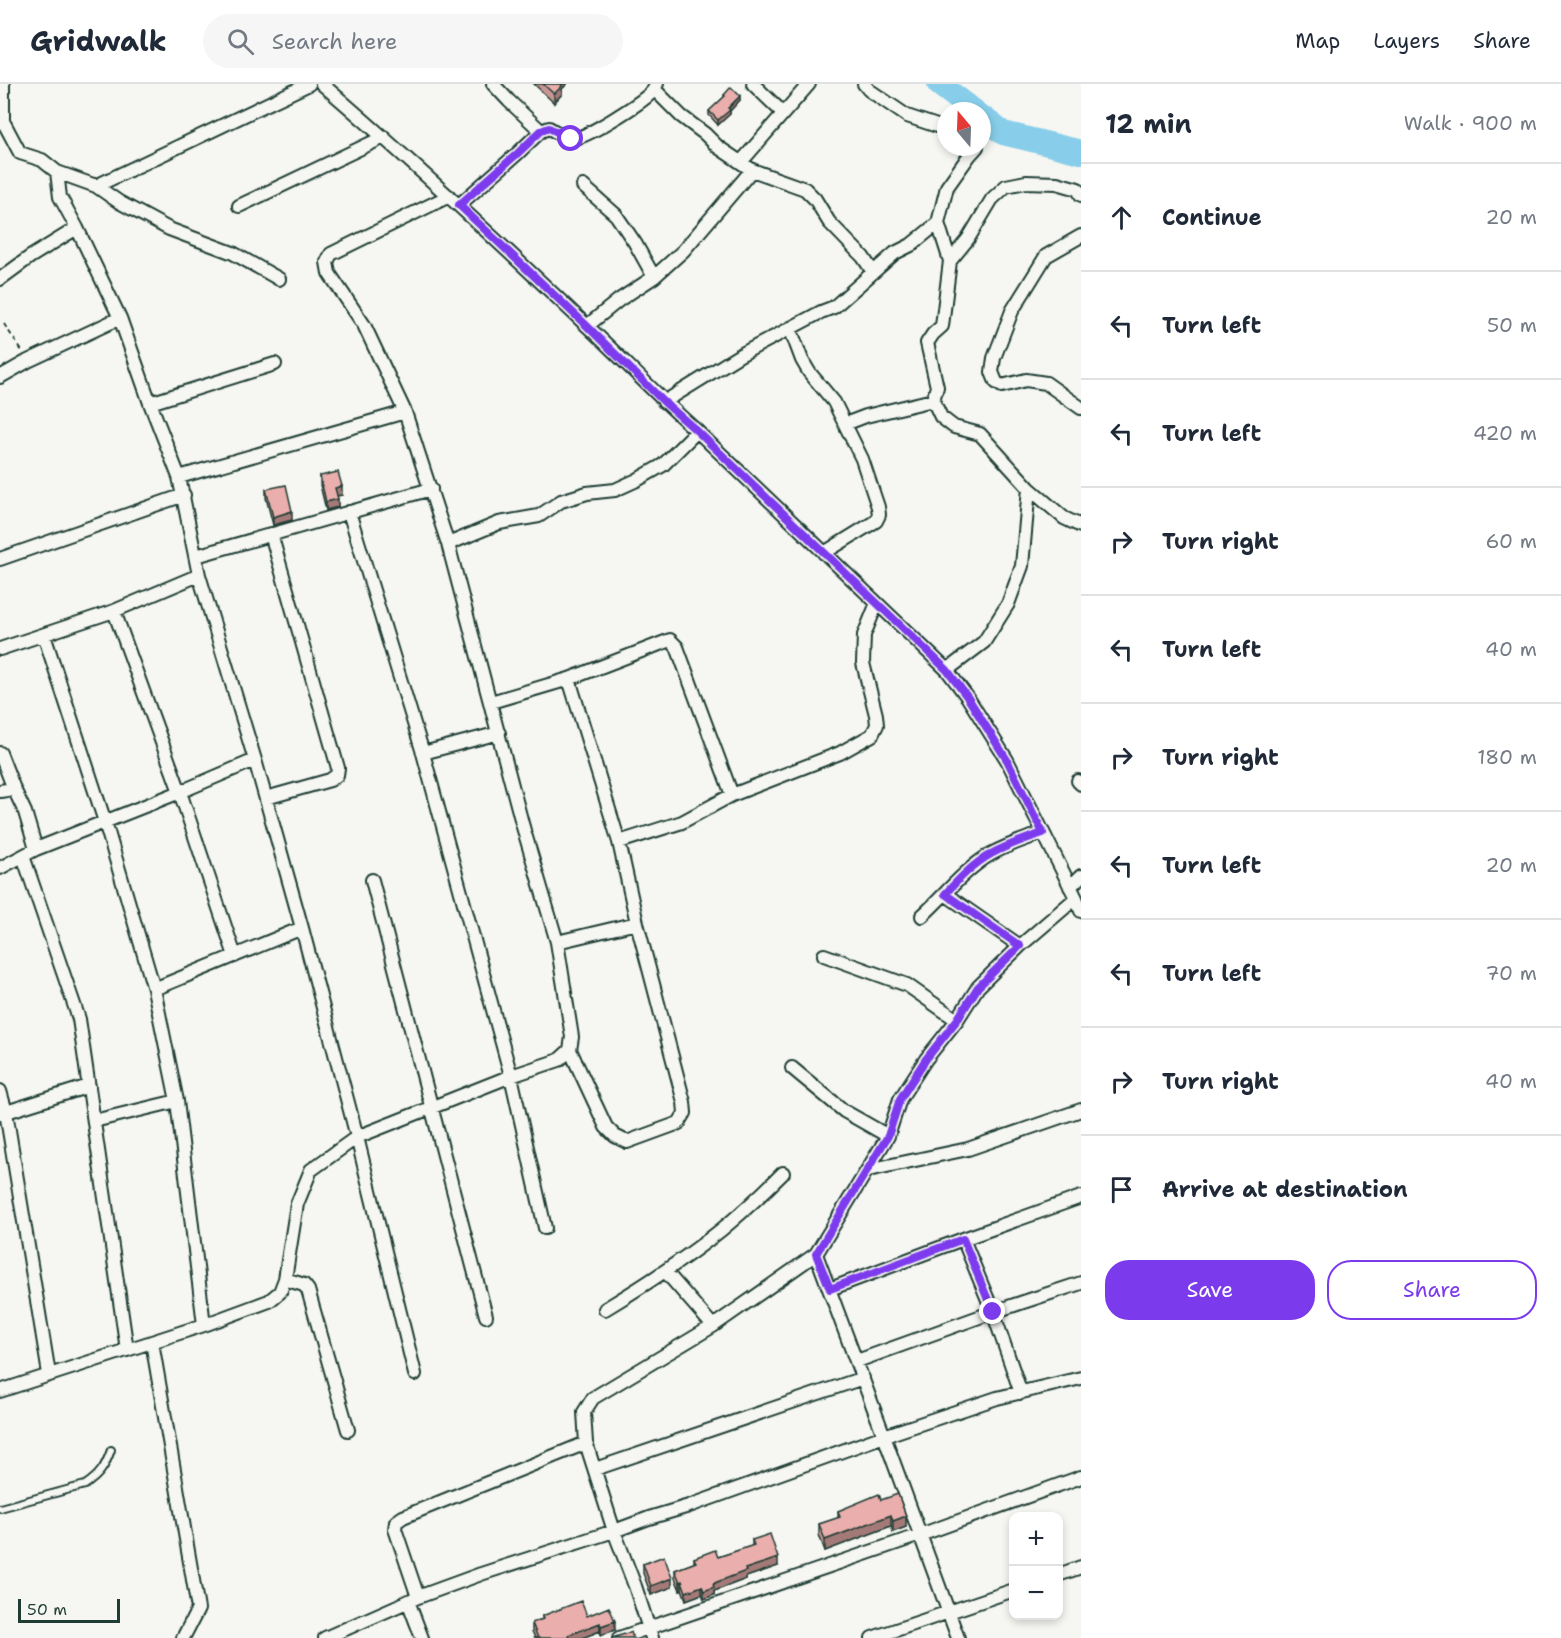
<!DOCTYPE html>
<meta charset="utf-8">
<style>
body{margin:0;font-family:"Shantell Sans",sans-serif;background:#f6f6f7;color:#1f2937}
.controls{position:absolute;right:18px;bottom:18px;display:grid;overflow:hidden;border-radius:12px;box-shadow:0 3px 9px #0003}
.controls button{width:54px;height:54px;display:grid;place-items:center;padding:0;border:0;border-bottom:2px solid #e0e1e3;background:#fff;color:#1f2937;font:30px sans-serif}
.compass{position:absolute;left:937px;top:18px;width:54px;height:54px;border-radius:50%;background:#fff;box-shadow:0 3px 9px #0003;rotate:341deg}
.scale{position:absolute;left:18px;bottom:15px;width:102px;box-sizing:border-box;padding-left:6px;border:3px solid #1f3d34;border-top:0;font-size:16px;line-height:21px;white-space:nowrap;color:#1f3d34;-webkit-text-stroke:4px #f6f6f2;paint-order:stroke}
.stop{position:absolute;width:18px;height:18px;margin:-14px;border:4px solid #7c3aed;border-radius:50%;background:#fff}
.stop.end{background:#7c3aed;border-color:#fff;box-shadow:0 2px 6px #0008}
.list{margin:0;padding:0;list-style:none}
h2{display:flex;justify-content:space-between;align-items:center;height:78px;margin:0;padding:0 24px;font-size:26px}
h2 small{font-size:20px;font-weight:400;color:#747a83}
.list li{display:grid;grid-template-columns:39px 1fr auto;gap:18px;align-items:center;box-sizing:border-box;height:108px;padding:0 24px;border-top:2px solid #e0e1e3}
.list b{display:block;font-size:22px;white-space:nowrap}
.list em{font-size:20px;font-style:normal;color:#747a83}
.actions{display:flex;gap:12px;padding:18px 24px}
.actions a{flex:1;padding:14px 0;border:2px solid #7c3aed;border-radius:24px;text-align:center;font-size:21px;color:#7c3aed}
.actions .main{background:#7c3aed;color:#fff}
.icon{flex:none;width:33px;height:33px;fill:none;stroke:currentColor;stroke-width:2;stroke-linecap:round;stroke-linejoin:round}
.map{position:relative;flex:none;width:1081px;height:1554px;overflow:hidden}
header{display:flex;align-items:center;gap:36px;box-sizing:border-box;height:84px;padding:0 30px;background:#fff;border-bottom:2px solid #e0e1e3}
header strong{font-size:28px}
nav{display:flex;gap:33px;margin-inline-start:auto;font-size:21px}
.search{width:420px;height:54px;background:#f6f6f7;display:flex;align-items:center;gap:15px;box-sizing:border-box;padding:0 21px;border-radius:33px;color:#747a83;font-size:22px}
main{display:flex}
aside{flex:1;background:#fff}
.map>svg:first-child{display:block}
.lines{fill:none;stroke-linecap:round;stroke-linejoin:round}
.river{stroke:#88ceea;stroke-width:24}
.lane-casing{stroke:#1f3d34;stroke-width:10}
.street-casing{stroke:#1f3d34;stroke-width:16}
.path{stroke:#1f3d34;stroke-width:2;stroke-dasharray:4.5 4.5;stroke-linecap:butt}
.lane{stroke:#f6f6f2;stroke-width:6}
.street{stroke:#f6f6f2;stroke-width:12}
.wall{fill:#c99694;stroke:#1f3d34;stroke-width:1.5}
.shaded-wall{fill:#a47a78;stroke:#1f3d34;stroke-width:1.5}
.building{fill:#eaaeac;stroke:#1f3d34;stroke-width:1.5}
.route{stroke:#7c3aed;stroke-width:8}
</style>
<header>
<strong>Gridwalk</strong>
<div class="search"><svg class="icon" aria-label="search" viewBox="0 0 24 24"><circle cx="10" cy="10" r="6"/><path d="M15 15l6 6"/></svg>Search here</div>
<nav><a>Map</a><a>Layers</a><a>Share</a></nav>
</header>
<main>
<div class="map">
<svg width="1081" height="1554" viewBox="0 0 1081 1554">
<rect width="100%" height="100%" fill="#f6f6f2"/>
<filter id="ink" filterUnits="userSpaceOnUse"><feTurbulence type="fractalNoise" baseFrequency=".0167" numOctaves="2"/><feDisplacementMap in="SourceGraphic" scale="12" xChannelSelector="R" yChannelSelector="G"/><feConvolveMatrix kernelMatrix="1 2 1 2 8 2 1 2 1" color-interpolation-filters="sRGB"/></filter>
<g filter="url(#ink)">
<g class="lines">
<path class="river" d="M939 0 974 27
M982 33 1003 49 1081 68"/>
<defs>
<path id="lane" d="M0 1424 85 1401C100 1391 105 1383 111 1366"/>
<path id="street" d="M3 0V37L20 69 42 76 57 88 96 102 119 118 169 145 233 169 279 195
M322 0C412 77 499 158 585 240 623 275 658 313 697 347L947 586 968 614 1007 676 1076 814 1081 827
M493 0 509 17 541 47
M753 0 783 29
M864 0 869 6 907 32 946 45
M654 5 681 32 705 50 718 63 752 86 805 105 815 115 829 138 863 173 873 188
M977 63 969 72 947 103 938 139 950 177 942 242 933 250 927 259 937 303 933 316 941 333 954 343 980 350 1029 404 1064 434 1081 442
M741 78 809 0
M57 88 60 113 77 144 120 234 150 319 179 393 199 491 255 676 302 844 357 1053 415 1290
M96 102 309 0
M583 102 616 131 635 159 654 193
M459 121 518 69 541 47 549 44C555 47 564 54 570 55 583 57 642 18 652 8 653 7 656 1 657 0
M239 122 384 53
M1081 152 1046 172 1012 227 994 274 992 288 996 298 1002 302 1026 296 1046 299 1081 324
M950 177 968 155 992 115 1006 102 1026 98 1057 99 1078 105 1081 111
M0 195 30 173 77 144
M587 242 619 216 654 193 683 167 752 86
M790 244 802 276 809 288 834 318 862 375 878 423 879 431 876 437 824 469
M0 293 28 277 120 234
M664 318 740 271 821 228 834 223 895 169 911 161 938 139
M150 319 275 280
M845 340 866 332 933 316
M179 393 405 328
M349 428 423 669 511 992 545 1144
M448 460 499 439 539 432 561 417 587 409 615 406 637 396 663 381 697 347
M196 472 431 405
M0 475 184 411
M114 527 180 708 235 872
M44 551 105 738 154 905 302 844
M0 565 114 527 199 491
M947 586 984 558 1008 520 1022 482 1029 404
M569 595 619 758 637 839 684 1018 685 1029 679 1039 627 1058 615 1052 606 1043 570 966
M491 618 569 595 670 556 677 563 732 711
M0 669 14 705 25 728 36 765
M423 669 499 649
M1078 697 1081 700
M0 707 14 705
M266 714 330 696 337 691 338 684 271 450
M619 758 682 738 732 711 840 669 872 651 877 641 876 631 863 579 864 551 877 519
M23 772 79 935 127 1266
M0 784 36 765 180 708 255 676
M372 796 486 1232
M1070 803 1081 792
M945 810 1020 862
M922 832C944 812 965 785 991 770 1007 761 1025 755 1043 749
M557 858 637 839
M824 871 907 901 957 936
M154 905 177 1017 204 1241
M792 984 844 1027 888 1052
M0 1007 6 1028 49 1290
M0 1030 89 1002
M94 1037 177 1017
M868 1086 968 1065 1081 1026
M963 1155 993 1228 1021 1309
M816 1170 884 1352 958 1554
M665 1187 713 1242
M285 1195 304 1201 308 1206 348 1346
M830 1205 963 1155 1081 1113
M605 1225C645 1201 685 1175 721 1146 743 1128 763 1109 783 1089
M152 1258 198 1525 183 1554
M857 1277 993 1228 1081 1199
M0 1307 204 1241 269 1217 280 1208 285 1195 297 1120 311 1086 357 1053 511 992 559 976 570 966 572 953 557 858 523 743 448 460 405 328 364 241 329 189 327 178 331 170 449 112
M595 1385 863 1294
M1058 1491 1081 1483
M418 1513 395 1445 396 1438 403 1433 586 1359
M408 1517 422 1554
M325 1554 418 1513 481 1490 614 1447 649 1434 689 1422 884 1352 997 1314 1081 1294
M619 1554 920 1451 1081 1393
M652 1554 635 1502 614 1447 586 1359 584 1328 593 1314 713 1242 816 1170 888 1052 900 1015 926 975 957 936 978 903 1020 862 1076 814
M872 1554 1014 1506"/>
</defs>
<use href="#lane" class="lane-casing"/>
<use href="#street" class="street-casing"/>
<path class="path" d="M4 240 22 267"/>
<use href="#lane" class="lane"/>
<use href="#street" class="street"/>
</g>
<path class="wall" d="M534 0H567L562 5V10L554 19Z
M724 11 740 16 730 27V30L718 41 709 31V27L724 13Z
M320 392 342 411 337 412 338 423 326 426 320 401Z
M266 405 292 436 273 441 266 414Z
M881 1416 906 1443 893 1448 891 1442 825 1467 819 1451V1440L838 1434V1427Z
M752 1456 778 1482 746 1493V1495L717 1506 714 1507V1511L704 1515 702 1510 686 1516 682 1505 680 1506 675 1494V1486L694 1479V1474L718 1473 752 1462Z
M643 1480 672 1503 651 1511 643 1489Z
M542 1532H587L615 1546 601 1551 600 1547 582 1554H535L532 1547V1539L542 1536Z"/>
<path class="shaded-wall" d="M560 0H567L562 5V10L554 19V10Z
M740 12V16L730 27V30L718 41V36Z
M342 402V411L335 412V404Z
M338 415V423L326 426V418Z
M292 427V436L273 441V433Z
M891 1431V1442L825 1467V1456Z
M906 1432V1443L893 1448V1437Z
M778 1474V1482L746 1493V1495L717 1506 714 1507V1511L704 1515V1507L717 1498 745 1485Z
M672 1494V1503L651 1511V1502Z
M682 1497V1505L680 1506V1498Z
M702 1502V1510L686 1516V1508Z
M615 1537V1546L601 1551V1542Z
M600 1539V1547L582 1554H568V1551Z"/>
<path class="building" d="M543 0H561L562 2 554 10Z
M731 3 740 12 728 24 730 26 718 36 709 27 725 12 724 11Z
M338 388 342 402 335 404 338 415 326 418 320 392Z
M286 401 292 427 273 433 266 405Z
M879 1410 881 1416 898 1410 906 1432 893 1437 891 1431 825 1456 819 1440 840 1433 838 1427Z
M770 1450 778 1474 745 1485 746 1487 717 1498 713 1500 714 1503 704 1507 702 1502 686 1508 682 1497 680 1498 675 1486 696 1478 694 1474 715 1466 718 1473 754 1461 752 1456Z
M664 1472 672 1494 651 1502 643 1480Z
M581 1517 587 1532 609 1523 615 1537 601 1542 600 1539 568 1551 569 1554H538L532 1539 543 1535 542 1532Z
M631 1548 633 1554H612Z"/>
</g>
<g class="lines" filter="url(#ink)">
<path class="route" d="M571 55 549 44 541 47 518 69 459 121 587 242 664 318 697 347 947 586 968 614 1007 676 1043 749C1025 755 1007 761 991 770 973 780 959 795 945 810L1020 862 978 903 957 936 926 975 900 1015 888 1052 816 1170 830 1205 963 1155 993 1228"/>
</g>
</svg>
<div class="controls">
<button>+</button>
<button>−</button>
</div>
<svg class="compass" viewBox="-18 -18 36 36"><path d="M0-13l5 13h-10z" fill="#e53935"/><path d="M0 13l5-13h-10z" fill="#747a83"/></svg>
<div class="scale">50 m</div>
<div class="stop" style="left:571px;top:55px"></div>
<div class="stop end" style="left:993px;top:1228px"></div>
</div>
<aside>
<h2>12 min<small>Walk · 900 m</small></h2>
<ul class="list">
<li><svg class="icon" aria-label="ahead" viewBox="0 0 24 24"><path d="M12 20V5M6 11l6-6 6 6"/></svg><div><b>Continue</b></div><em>20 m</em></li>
<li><svg class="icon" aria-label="left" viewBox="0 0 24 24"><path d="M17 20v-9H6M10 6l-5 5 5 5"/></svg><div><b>Turn left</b></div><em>50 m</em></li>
<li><svg class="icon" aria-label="left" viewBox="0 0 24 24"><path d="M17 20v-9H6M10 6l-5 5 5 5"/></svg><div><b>Turn left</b></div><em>420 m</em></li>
<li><svg class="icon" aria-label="right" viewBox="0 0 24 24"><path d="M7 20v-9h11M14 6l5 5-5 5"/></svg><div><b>Turn right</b></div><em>60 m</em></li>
<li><svg class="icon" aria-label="left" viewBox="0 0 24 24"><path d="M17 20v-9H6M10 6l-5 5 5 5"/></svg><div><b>Turn left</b></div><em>40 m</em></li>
<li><svg class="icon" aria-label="right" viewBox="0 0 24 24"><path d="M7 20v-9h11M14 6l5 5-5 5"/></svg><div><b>Turn right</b></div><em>180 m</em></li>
<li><svg class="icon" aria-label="left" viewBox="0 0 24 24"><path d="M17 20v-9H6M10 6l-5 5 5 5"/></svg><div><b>Turn left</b></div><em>20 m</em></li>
<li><svg class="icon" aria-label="left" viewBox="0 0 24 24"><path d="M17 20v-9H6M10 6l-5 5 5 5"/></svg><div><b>Turn left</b></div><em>70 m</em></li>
<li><svg class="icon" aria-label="right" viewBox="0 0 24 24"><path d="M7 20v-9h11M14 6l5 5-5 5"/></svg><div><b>Turn right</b></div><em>40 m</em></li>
<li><svg class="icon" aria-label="arrive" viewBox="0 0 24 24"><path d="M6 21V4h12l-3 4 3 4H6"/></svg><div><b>Arrive at destination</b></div></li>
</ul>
<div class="actions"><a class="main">Save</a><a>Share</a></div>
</aside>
</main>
